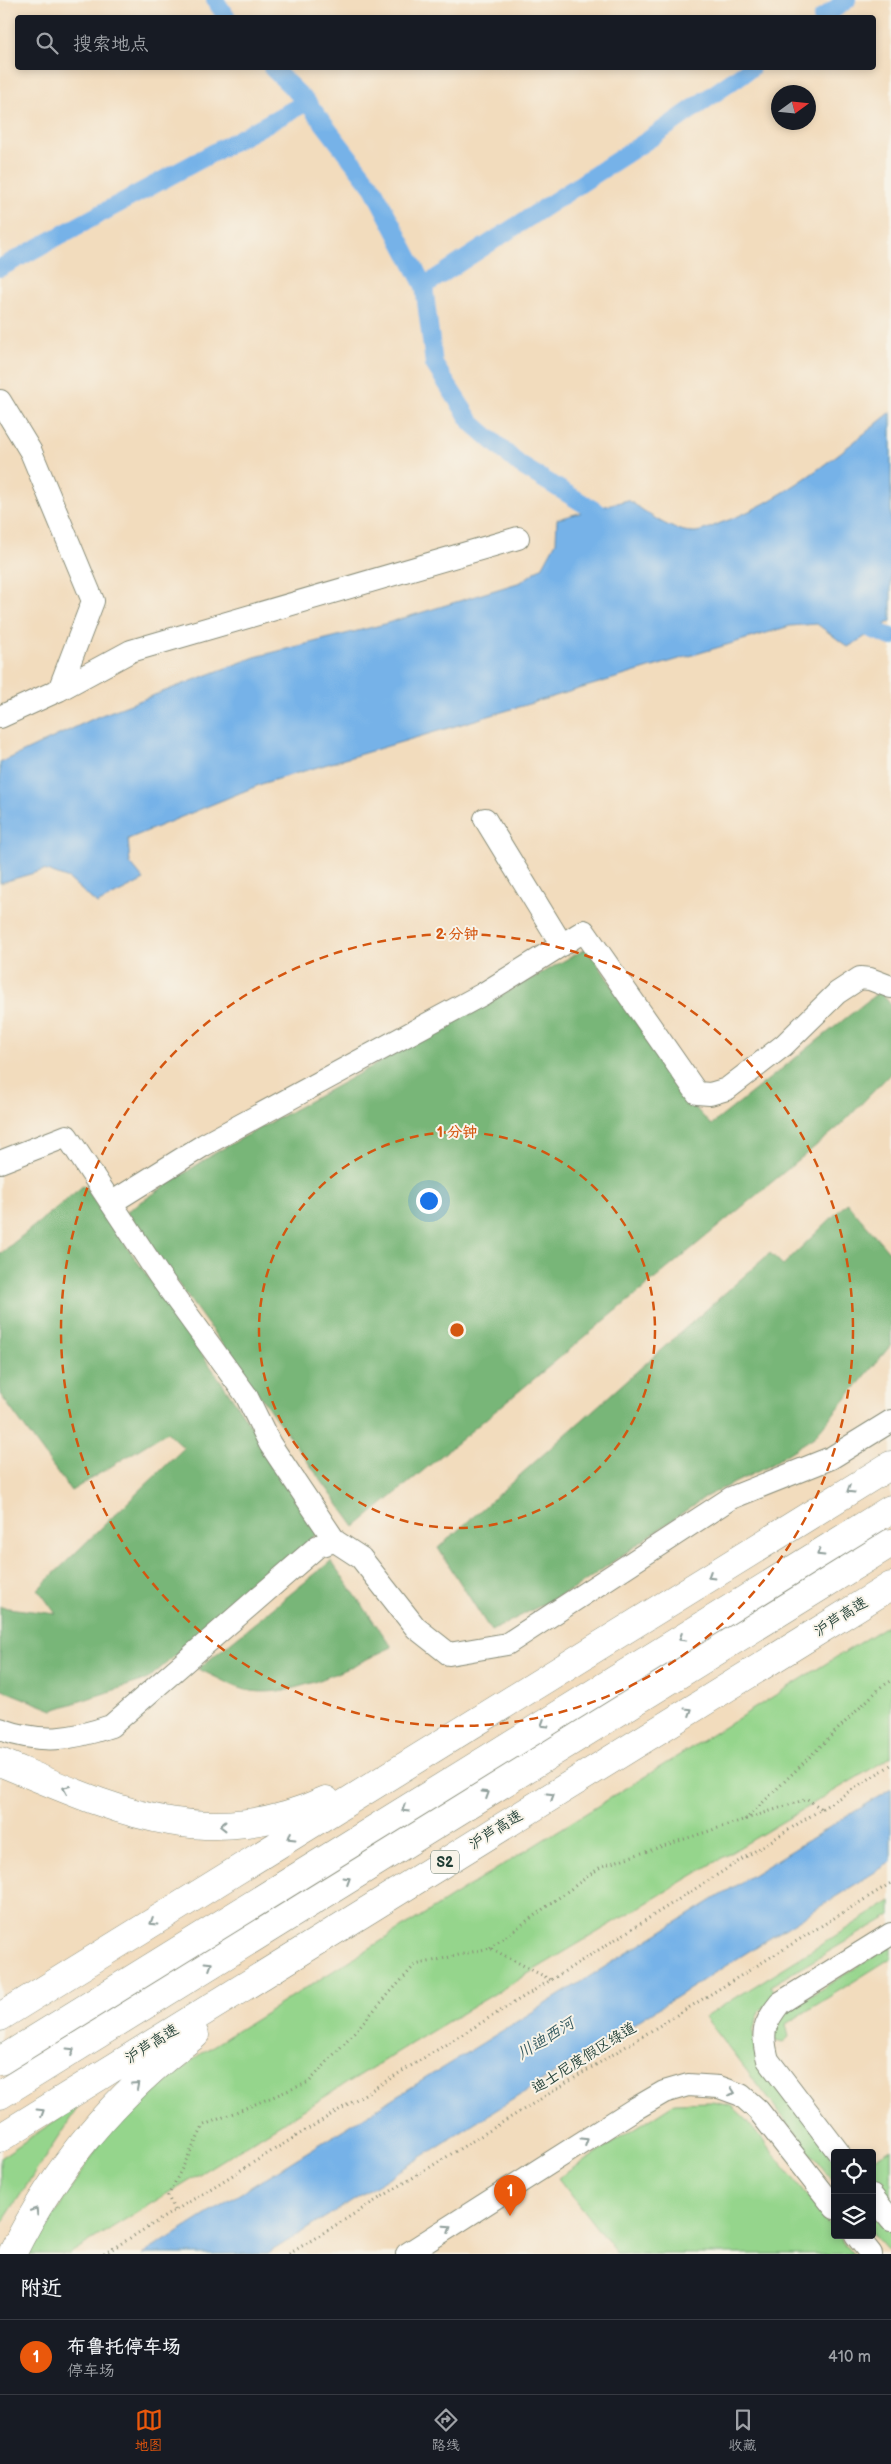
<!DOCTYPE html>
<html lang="zh">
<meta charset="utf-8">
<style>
body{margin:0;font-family:"Balsamiq Sans","LXGW WenKai TC",sans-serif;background:#242831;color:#f1f3f6}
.controls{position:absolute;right:15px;bottom:15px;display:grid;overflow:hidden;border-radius:5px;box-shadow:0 2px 8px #0003}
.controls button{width:45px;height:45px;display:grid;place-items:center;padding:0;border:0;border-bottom:1px solid #363941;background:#171b24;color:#f1f3f6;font:25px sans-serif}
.compass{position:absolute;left:771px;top:85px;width:45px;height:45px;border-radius:50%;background:#171b24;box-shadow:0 2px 8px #0003;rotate:75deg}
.you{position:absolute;left:428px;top:1200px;width:18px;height:18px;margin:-12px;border:4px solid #fff;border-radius:50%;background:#1a73e8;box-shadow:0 0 0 8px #1a73e833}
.badge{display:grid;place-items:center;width:32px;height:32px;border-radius:50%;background:#ea580c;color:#fff;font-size:16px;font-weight:700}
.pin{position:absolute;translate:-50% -41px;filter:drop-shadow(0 1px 2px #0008)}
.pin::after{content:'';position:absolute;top:26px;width:18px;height:15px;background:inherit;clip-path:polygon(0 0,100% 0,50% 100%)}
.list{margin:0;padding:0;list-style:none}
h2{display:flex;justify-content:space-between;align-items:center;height:65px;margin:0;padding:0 20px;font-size:21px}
h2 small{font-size:16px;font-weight:400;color:#9ea1a6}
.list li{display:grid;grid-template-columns:32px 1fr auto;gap:15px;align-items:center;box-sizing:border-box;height:75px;padding:0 20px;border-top:1px solid #363941}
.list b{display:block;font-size:19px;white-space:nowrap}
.list p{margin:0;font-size:16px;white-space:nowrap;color:#9ea1a6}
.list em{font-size:16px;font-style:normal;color:#9ea1a6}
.icon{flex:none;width:28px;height:28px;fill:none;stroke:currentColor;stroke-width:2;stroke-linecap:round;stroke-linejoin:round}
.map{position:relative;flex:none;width:891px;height:2254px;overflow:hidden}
.search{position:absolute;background:#171b24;box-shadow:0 2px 8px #0003;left:15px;right:15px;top:15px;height:55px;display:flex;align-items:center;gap:12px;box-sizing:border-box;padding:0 18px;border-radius:5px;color:#9ea1a6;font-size:19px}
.sheet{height:140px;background:#171b24}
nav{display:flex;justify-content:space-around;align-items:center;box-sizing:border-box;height:70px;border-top:1px solid #363941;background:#171b24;font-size:14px;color:#9ea1a6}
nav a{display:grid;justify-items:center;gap:2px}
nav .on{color:#ea580c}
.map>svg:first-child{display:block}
.green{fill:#95d58c;stroke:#5a8960}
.forest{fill:#78b678;stroke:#4c7a56}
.water{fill:#76b2e8;stroke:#4a788e}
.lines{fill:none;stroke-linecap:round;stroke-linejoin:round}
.canal{stroke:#76b2e8;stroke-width:18}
.minor-casing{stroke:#888c78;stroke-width:24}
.highway-casing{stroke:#888c78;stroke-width:29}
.path{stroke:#888c78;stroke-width:3;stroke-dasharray:1 4;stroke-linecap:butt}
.minor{stroke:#fff;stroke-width:22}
.highway{stroke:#fff;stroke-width:28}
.oneway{stroke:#8f9e9a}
.ring{fill:none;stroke:#d45610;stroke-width:2.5;stroke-dasharray:9 6}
.labels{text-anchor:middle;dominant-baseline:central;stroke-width:4;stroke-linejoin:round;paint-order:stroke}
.shield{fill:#f7f3e8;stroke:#60746a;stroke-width:1}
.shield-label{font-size:14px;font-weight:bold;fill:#1f3d34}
.street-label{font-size:15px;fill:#1f3d34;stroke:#f7f3e8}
.water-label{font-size:16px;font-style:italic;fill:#355a61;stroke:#f7f3e8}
.centre{fill:#d45610;stroke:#f7f3e8;stroke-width:2.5}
.ring-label{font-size:15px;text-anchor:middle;font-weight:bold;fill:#d45610;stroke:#f7f3e8;stroke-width:4;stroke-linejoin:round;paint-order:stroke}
</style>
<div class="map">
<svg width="891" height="2254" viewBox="0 0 891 2254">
<rect width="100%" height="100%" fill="#f7f3e8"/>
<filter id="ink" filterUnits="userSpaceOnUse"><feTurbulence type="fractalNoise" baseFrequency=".02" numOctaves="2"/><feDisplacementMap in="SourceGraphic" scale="10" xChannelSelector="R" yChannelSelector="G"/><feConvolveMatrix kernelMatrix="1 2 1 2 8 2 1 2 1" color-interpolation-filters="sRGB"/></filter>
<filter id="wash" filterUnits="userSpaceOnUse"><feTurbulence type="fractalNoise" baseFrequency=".0096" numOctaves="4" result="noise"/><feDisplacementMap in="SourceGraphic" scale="20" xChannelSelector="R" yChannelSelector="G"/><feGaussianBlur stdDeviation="1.12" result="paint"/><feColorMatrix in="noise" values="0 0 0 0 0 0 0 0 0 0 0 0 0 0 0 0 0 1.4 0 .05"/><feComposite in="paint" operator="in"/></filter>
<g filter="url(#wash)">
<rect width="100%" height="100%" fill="#f2dcbd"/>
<path class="green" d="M891 1623V1757L422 2037 69 2254H29L105 2136 200 2054Z
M891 1901V1915L770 1986 775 1995 759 2012 753 2031 756 2054 835 2160V2184L705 2017Z
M891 1946V1958L786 2024 789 2037 783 2042 775 2040V2028L784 2012Z
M712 2102 732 2106 746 2119 835 2231V2235H838L853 2254H617L558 2178 675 2103Z
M80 2104 0 2226V2158Z
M891 2149V2204L872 2176V2160Z
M872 2208 891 2232V2254L872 2233Z"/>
<path class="forest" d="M587 948 690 1102 711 1125 880 991 891 1005V1073L841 1125 355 1527 126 1212 215 1153Z
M84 1185 227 1390 320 1531 148 1679 53 1710 0 1689V1607L56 1614 38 1589 184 1448 167 1432 71 1491 0 1394V1254Z
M847 1203 891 1254V1345L814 1437 767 1467 705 1497 577 1587 491 1631 438 1548 770 1253 783 1265Z
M331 1561 392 1647C353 1665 296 1698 251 1691 236 1689 213 1675 198 1669Z"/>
<path class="water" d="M891 412V621L848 647 817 624 790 626 264 783 128 839 130 863 144 880 97 904 69 879 44 870 0 883V763L99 716 255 657 381 625 521 582 543 566 556 542 557 519 628 500C648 513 671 533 696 532 703 531 712 527 718 524 782 502 838 455 891 412Z
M891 1789V1862L267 2254H143Z"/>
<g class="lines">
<path class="canal" d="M215 0 227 18
M822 18 847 0
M272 68 307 102 373 188 424 286 434 364 472 423 520 465 612 521
M0 268 307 102
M424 286 648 140 751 68
M854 622 891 637"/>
</g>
</g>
<g filter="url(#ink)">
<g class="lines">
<defs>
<path id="minor" d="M0 401 31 452 93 601 59 690
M0 717 59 690 131 651 518 538
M485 819 562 945
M0 1162 67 1136 158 1274 246 1395 270 1444 335 1541
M111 1203 204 1145 483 994 584 931 697 1093 710 1094 727 1089 784 1045 837 993 860 978 870 979 891 987
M0 1729C41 1744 71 1740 111 1726L318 1546 335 1541 361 1558 416 1628 449 1654 507 1644 731 1498 831 1458 891 1421
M839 2153 768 2060C761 2034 763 2024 780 2003L891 1934
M872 2196 891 2220
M856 2235 871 2254
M407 2254 633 2110 664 2092 688 2085 719 2087 741 2095 758 2110 835 2208"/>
<path id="highway" d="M0 1762C114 1809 204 1855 326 1800
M0 2017 891 1465
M0 2061 891 1509
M0 2095 891 1543
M0 2138 891 1586
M12 2254C55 2167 117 2093 195 2035"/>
</defs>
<use href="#minor" class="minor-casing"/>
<use href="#highway" class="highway-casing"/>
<path class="path" d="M745 1820 881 1687 891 1681
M490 1948 602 1866 807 1799 822 1809
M174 2210 168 2196 204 2125 309 2082 415 1965 490 1948 551 1980
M104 2254 551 1980 891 1765
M289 2254 891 1883"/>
<use href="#minor" class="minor"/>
<use href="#highway" class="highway"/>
</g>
<defs><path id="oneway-chevron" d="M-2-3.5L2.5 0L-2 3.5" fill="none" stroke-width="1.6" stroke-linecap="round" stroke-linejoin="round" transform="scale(1.25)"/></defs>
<g class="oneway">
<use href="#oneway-chevron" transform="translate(850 1490) rotate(148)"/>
<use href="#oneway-chevron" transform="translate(820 1553) rotate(148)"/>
<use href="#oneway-chevron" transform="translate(711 1576) rotate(148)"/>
<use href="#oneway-chevron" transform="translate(682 1638) rotate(148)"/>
<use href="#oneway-chevron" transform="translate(689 1711) rotate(-32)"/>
<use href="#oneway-chevron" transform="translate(544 1724) rotate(148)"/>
<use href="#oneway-chevron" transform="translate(66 1789) rotate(-157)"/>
<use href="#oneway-chevron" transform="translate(486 1794) rotate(-32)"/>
<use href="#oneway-chevron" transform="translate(551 1796) rotate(-32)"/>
<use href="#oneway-chevron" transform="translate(405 1809) rotate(148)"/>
<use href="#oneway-chevron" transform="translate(223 1826) rotate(-180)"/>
<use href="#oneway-chevron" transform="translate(291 1837) rotate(148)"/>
<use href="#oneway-chevron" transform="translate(347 1880) rotate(-32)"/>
<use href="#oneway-chevron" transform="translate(153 1922) rotate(148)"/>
<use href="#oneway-chevron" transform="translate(209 1965) rotate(-32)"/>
<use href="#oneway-chevron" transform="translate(71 2051) rotate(-32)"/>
<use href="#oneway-chevron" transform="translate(136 2085) rotate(-42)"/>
<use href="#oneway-chevron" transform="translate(732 2092) rotate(19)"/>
<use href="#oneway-chevron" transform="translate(41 2112) rotate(-32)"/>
<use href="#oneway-chevron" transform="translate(585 2141) rotate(-32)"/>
<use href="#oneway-chevron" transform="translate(35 2211) rotate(-58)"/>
<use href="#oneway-chevron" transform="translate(448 2228) rotate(-33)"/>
</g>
</g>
<g class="ring">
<circle cx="457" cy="1330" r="198"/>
<circle cx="457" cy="1330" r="396"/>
</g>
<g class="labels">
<rect class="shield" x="431" y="1850.5" width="28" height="23" rx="4"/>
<g class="shield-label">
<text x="445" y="1862">S2</text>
</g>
<g class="street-label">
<text transform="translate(841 1617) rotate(-32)">沪芦高速</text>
<text transform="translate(496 1830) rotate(-32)">沪芦高速</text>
<text transform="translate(152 2044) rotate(-32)">沪芦高速</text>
<text transform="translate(584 2058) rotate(-32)">迪士尼度假区绿道</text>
</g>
<g class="water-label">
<text transform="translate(546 2039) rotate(-32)">川迪西河</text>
</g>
</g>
<circle cx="457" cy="1330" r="8" class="centre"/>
<g class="ring-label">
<text x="457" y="939">2 分钟</text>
<text x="457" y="1137">1 分钟</text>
</g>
</svg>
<div class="controls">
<button><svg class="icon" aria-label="locate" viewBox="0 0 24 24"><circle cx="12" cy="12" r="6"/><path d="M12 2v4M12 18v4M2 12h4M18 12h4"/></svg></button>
<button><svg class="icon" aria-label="layers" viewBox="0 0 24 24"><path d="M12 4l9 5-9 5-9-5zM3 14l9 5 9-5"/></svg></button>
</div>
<svg class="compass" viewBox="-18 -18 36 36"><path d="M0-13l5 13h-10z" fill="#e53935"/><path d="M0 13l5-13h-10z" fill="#9ea1a6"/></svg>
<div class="you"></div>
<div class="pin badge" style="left:510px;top:2216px">1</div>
<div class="search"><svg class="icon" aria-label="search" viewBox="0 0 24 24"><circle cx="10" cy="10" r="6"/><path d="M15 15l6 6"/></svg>搜索地点</div>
</div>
<section class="sheet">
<h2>附近<small></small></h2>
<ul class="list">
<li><span class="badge">1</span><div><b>布鲁托停车场</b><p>停车场</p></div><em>410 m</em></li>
</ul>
</section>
<nav>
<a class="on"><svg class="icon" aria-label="map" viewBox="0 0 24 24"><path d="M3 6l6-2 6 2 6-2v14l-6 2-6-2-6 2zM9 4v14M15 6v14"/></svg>地图</a>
<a><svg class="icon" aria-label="directions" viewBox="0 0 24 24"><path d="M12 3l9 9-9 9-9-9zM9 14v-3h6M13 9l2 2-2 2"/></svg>路线</a>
<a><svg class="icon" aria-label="saved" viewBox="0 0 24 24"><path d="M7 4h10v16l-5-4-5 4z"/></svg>收藏</a>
</nav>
